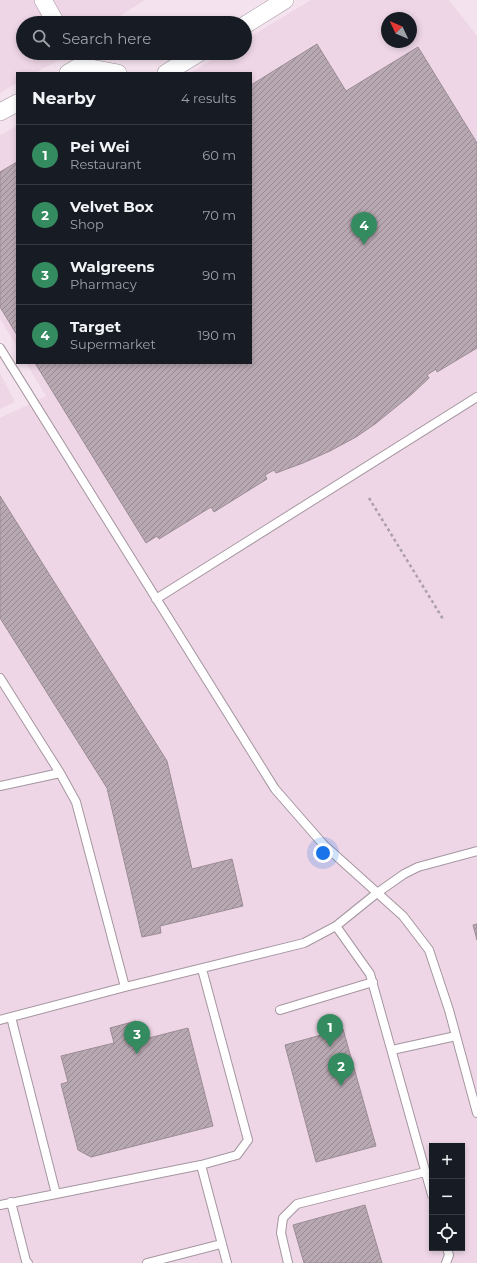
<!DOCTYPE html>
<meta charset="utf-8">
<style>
body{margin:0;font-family:Montserrat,sans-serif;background:#242831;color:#f1f3f6}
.controls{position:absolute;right:12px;bottom:12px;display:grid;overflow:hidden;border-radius:0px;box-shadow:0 2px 6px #0003}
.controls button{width:36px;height:36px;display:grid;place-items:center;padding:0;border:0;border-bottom:1px solid #363941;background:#171b24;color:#f1f3f6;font:20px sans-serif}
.compass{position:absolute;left:381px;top:12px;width:36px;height:36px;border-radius:50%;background:#171b24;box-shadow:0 2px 6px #0003;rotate:314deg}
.you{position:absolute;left:323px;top:853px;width:14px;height:14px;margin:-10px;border:3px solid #fff;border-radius:50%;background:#1a73e8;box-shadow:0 0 0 6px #1a73e833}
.badge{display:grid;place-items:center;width:26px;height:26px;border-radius:50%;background:#348b60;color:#fff;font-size:13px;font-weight:700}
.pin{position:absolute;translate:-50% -33px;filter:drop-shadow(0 1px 2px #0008)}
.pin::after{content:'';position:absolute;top:21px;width:14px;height:12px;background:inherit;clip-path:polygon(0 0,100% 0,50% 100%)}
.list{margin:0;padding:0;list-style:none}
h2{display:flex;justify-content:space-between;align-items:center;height:52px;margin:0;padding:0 16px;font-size:17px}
h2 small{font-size:13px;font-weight:400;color:#9ea1a6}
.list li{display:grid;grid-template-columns:26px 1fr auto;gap:12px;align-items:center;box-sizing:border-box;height:60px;padding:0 16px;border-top:1px solid #363941}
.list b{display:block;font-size:15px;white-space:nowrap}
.list p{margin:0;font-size:13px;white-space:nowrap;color:#9ea1a6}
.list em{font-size:13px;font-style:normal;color:#9ea1a6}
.icon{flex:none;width:22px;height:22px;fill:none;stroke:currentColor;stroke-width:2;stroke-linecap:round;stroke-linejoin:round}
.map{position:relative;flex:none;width:477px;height:1263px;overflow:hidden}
.search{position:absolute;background:#171b24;box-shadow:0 2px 6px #0003;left:16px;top:16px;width:236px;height:44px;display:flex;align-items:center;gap:10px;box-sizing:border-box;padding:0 14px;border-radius:22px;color:#9ea1a6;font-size:15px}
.panel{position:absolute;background:#171b24;box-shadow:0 2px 6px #0003;left:16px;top:72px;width:236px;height:292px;border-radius:0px}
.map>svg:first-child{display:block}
.built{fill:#eed6e6;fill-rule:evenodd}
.building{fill:url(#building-hatch);stroke:#9b8c95}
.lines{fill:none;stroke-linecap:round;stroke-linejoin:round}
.service-casing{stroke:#a596a0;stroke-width:10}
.minor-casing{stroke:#a596a0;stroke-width:18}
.path{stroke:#ac9fa8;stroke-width:2.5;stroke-dasharray:3 3;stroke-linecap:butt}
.service{stroke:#fff;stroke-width:8}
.minor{stroke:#fff;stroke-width:17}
</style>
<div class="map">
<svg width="477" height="1263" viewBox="0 0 477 1263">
<defs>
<pattern id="building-hatch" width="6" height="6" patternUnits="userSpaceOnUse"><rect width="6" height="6" fill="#b8a8b2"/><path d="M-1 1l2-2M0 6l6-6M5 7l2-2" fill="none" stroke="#968991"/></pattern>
</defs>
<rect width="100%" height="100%" fill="#f4e3ee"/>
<path class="built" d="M0 0H145L109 23H23V53H69L61 59 35 73H17V83L0 93Z
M311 0H449L477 36V1263H0V418L46 396 26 363H251V73H190L223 53H245V40ZM387 18H411V42H387ZM432 1146H462V1248H432Z
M17 126V347L0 319V135Z
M0 373 15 402 0 409Z"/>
<path class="building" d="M317 44 346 91 418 47 477 143V348L437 372 436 369 427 375 429 378 412 394 375 424 356 437 330 451 303 463 276 473 274 470 265 475 267 479 214 512 211 507 159 539 157 536 146 543 35 363H251V85Z
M17 162V335L0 307V172Z
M0 496 167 761 192 869 232 859 243 906 160 926 161 933 142 937 107 788 0 618Z
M477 924V940L473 925Z
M136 1021 141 1040 188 1028 213 1126 91 1157 78 1150 61 1084 68 1082 61 1056 114 1043 110 1028Z
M343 1029 376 1146 316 1162 285 1045Z
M365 1205 382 1263H304L293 1225Z"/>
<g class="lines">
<defs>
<path id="service" d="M0 348 275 789 323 844 403 916 429 950 449 1010 477 1113
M156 599 477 397
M0 678 60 773 0 786
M60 773 76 802 125 987
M336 926 370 974 432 1195
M280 1010 373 982
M0 1020 125 987 304 943 336 926 377 893 404 874 418 867 477 851
M392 1050 456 1036
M201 1165 227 1263
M56 1194 201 1165 237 1155 248 1140 202 969
M11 1202 26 1261 28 1263
M0 1205 56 1194 11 1017
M147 1263 221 1244
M288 1263 281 1233 283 1218 297 1204 425 1172
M446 1263 449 1255 447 1248"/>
<path id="minor" d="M43 0 56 23
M245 25 285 0
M68 73 80 66 118 73
M166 73 199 53
M0 112 17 103"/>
</defs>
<use href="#service" class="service-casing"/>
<use href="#minor" class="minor-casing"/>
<path class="path" d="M369 498 443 619"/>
<use href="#service" class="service"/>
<use href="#minor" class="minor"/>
</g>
</svg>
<div class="controls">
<button>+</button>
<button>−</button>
<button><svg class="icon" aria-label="locate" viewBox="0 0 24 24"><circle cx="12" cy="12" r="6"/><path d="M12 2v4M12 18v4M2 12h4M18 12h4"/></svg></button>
</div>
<svg class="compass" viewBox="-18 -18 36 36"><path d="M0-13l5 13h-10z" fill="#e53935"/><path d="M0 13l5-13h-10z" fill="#9ea1a6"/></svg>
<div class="you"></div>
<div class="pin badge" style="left:330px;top:1047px">1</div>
<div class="pin badge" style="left:341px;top:1086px">2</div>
<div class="pin badge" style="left:137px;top:1054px">3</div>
<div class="pin badge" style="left:364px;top:245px">4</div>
<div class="search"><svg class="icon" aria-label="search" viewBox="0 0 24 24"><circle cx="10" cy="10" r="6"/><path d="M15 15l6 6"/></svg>Search here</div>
<section class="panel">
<h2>Nearby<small>4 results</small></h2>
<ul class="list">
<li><span class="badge">1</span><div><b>Pei Wei</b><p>Restaurant</p></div><em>60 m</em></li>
<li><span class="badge">2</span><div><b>Velvet Box</b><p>Shop</p></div><em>70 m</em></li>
<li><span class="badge">3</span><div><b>Walgreens</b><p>Pharmacy</p></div><em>90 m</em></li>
<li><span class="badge">4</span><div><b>Target</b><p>Supermarket</p></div><em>190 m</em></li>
</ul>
</section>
</div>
